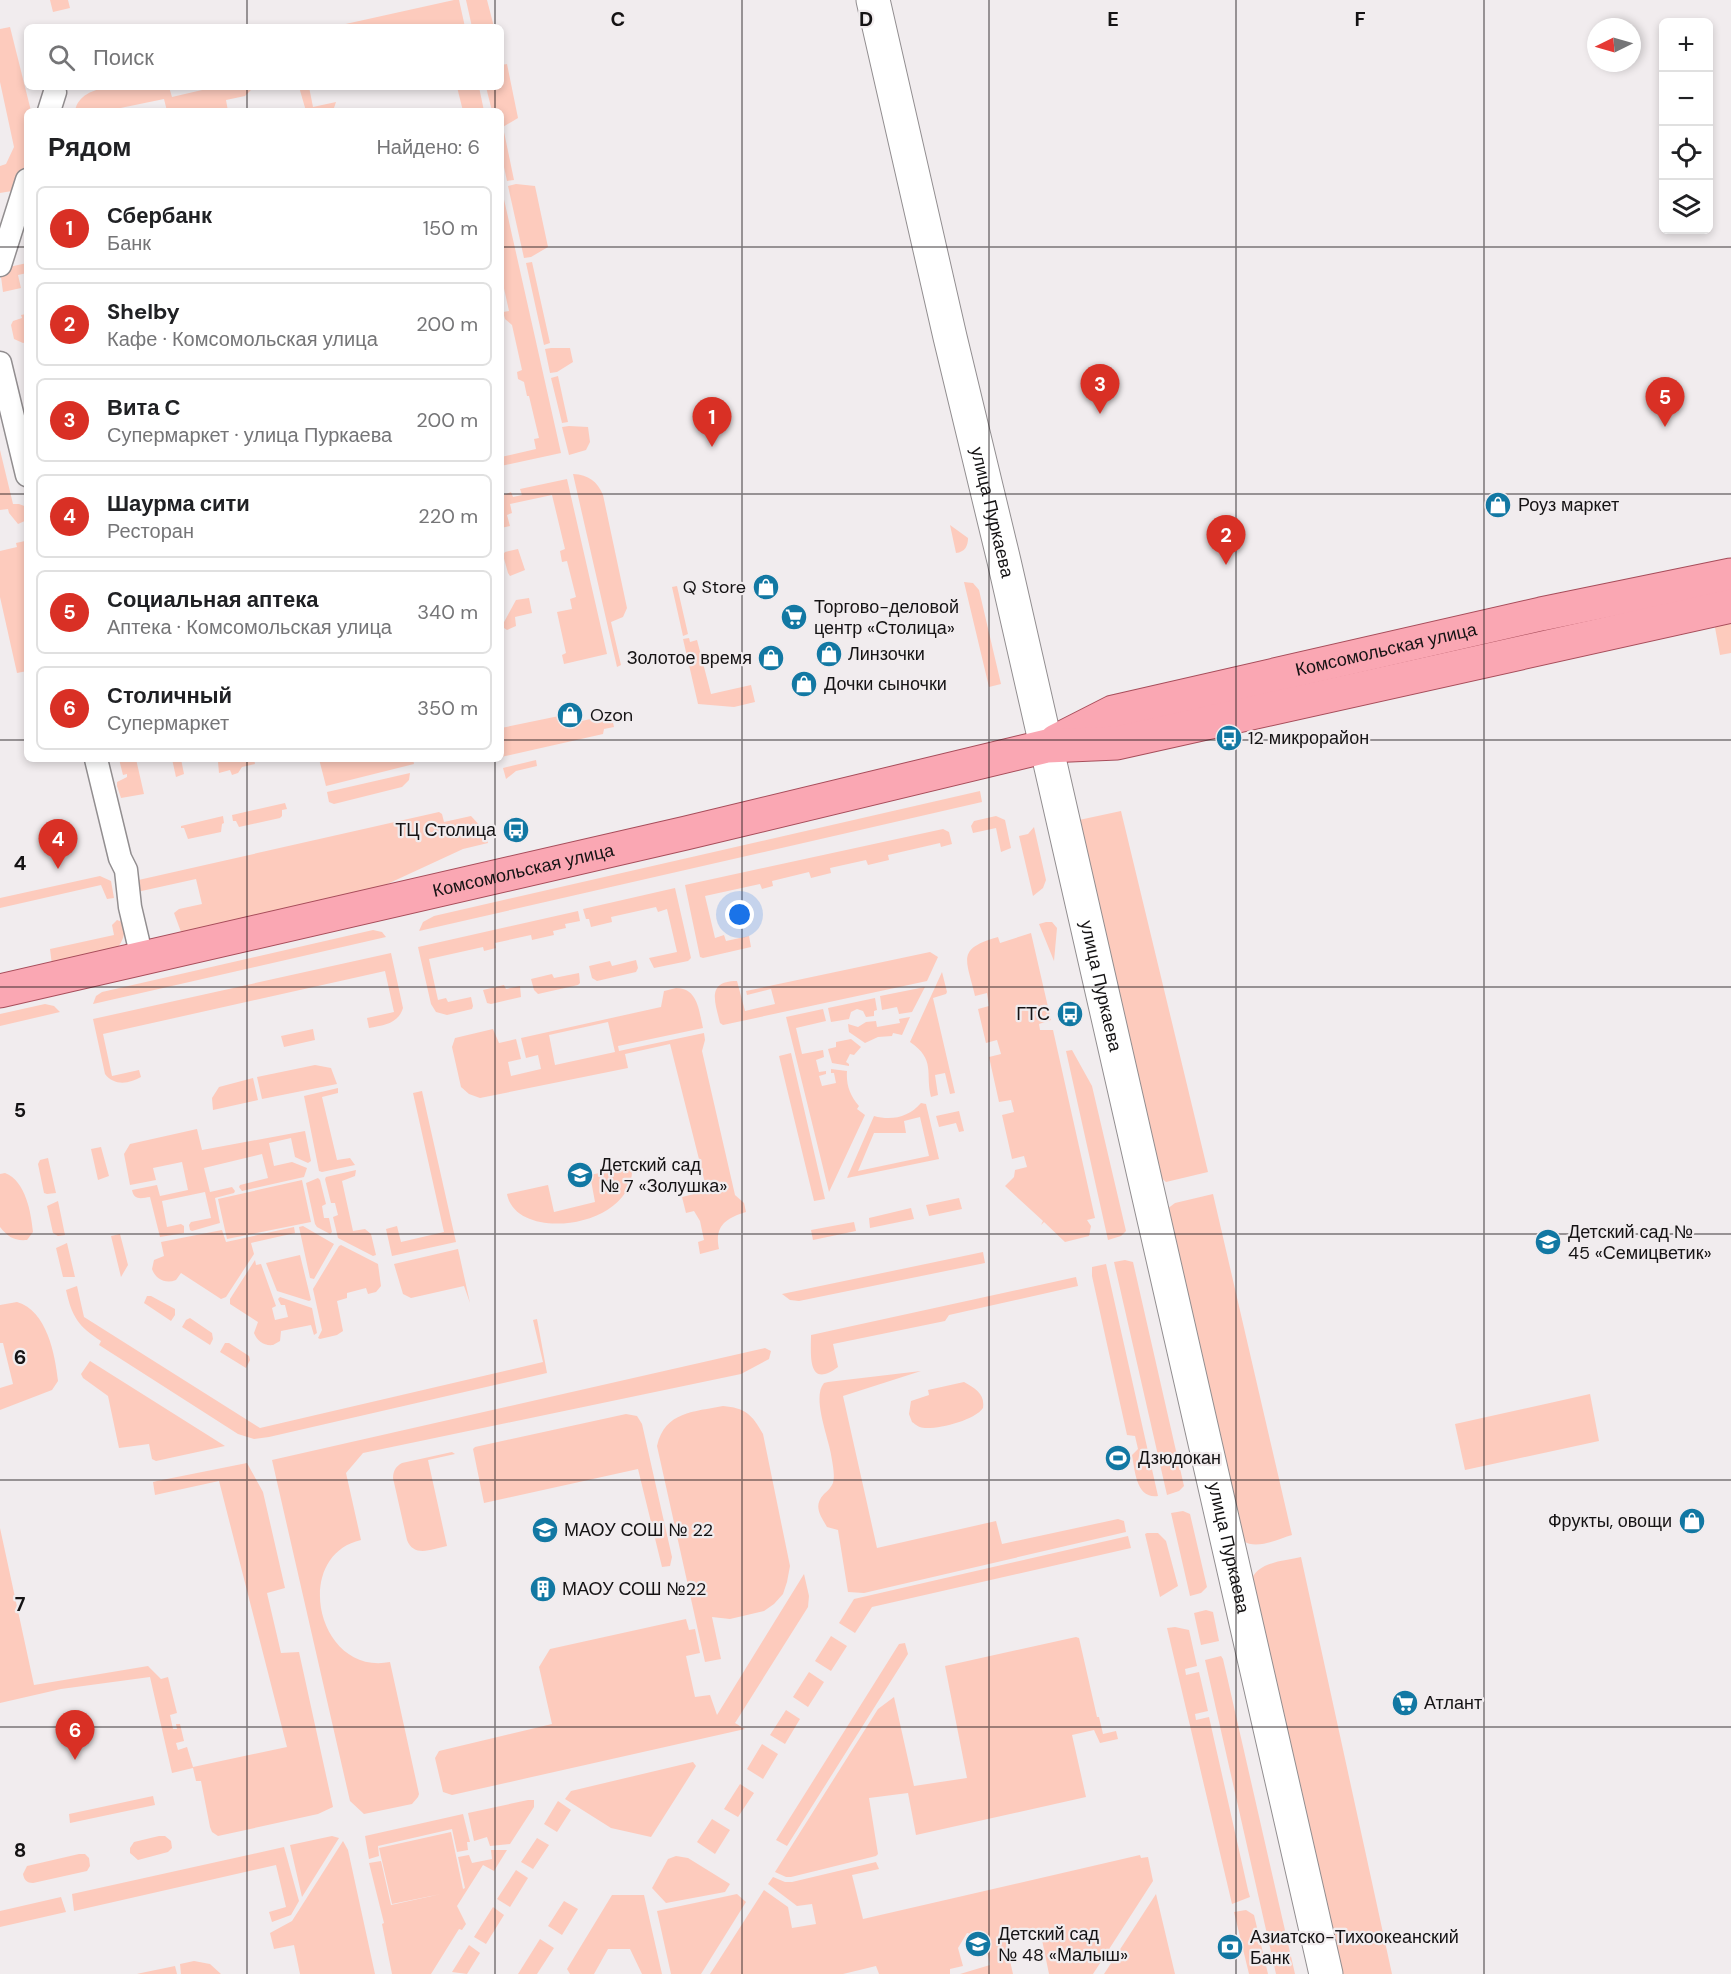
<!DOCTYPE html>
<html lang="ru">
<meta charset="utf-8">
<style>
body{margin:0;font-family:"DM Sans",sans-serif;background:#f2f2f2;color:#202124}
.controls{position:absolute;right:18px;top:18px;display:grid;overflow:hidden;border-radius:9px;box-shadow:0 3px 9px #0003}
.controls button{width:54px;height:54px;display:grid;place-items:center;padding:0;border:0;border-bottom:2px solid #e0e0e0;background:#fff;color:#202124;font:30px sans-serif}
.compass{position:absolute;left:1587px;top:18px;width:54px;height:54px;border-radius:50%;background:#fff;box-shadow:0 3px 9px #0003;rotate:265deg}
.you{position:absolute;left:740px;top:915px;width:21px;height:21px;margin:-15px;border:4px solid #fff;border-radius:50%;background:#1a73e8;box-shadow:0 0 0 9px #1a73e833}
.badge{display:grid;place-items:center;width:39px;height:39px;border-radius:50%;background:#d93025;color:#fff;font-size:20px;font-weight:700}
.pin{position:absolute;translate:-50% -50px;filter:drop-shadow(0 2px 3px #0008)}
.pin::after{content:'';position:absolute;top:32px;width:21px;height:18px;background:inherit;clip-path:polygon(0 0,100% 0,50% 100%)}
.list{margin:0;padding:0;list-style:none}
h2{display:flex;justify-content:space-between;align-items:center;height:78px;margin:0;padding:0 24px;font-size:26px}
h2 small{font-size:20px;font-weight:400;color:#757577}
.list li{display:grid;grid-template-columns:39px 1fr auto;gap:18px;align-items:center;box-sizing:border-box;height:84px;margin:0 12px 12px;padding:0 12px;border:2px solid #e0e0e0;border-radius:9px}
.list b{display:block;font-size:22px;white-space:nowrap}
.list p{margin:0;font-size:20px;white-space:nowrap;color:#757577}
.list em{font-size:20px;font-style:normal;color:#757577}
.icon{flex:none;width:33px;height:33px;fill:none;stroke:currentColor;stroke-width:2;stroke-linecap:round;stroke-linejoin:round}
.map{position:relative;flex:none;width:1731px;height:1974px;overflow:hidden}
.search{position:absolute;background:#fff;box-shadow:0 3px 9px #0003;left:24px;top:24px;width:480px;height:66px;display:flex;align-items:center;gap:15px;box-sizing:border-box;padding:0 21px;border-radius:9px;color:#757577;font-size:22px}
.panel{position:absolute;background:#fff;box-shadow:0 3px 9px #0003;left:24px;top:108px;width:480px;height:654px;border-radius:9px}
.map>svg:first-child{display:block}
.green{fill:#fdcbbd;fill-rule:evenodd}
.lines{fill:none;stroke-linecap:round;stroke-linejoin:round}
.minor-casing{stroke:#928e90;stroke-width:25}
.secondary-casing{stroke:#928e90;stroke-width:35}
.primary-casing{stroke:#a74d5a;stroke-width:35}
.minor{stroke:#fff;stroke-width:22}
.secondary{stroke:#fff;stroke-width:33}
.primary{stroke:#faa7b3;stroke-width:33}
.grid{fill:none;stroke:#151314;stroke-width:1.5;stroke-opacity:0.55}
.labels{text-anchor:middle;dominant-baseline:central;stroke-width:4.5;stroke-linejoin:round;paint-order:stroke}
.poi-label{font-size:18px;fill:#151314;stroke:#f1ecee;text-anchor:start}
.street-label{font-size:18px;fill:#151314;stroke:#f1ecee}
.grid-label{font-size:20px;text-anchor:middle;font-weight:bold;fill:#151314;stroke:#f1ecee;stroke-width:4.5;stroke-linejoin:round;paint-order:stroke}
</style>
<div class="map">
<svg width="1731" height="1974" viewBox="0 0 1731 1974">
<rect width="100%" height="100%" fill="#f1ecee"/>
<path class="green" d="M50 0H68L70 8 53 12Z
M454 0H459L465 27H332Z
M466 0H487L494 27H472Z
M10 27 31 111H27V162L12 191 0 193V166L6 164 14 147 0 82V29Z
M507 64 518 118 501 128V111H492L486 87H501V65Z
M108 87H169L172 97 215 87H254L245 96 226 100 228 111H167L164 99 106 111H75C78 95 93 90 108 87Z
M299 87H309L313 107 336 102 333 111H306Z
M457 87H479L484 111H463Z
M504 132 514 180 507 181 501 153V133Z
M516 184 535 186 548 247 531 257 524 258 508 186Z
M501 186 561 453 501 466V457L536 449 534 439 539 438 529 396H527L524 382 518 379 517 372 522 370 512 325 505 319 503 312 509 311 501 275Z
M532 262 550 343 544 345 526 263Z
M27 263V273L18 275 21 288 3 292 0 269Z
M26 314 27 342 23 343 14 339 11 325 13 321 22 318 21 315Z
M551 348H570L573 362 557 372 550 373 545 349Z
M558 376 568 422 562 423 551 378Z
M569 426 588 427 590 442 586 450 569 455 562 427Z
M0 450 13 504H19L27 507V520L18 524 9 513 8 509 0 510Z
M573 474C589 475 597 481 603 495L627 608 623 617 611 622 621 665 617 667Z
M567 479 607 654 564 664 562 655 566 653 557 612 572 609 570 599 576 597 567 561 562 562 560 551 565 549 552 495 510 504 512 513 507 515 510 526 501 528V496L511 492 513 497 522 495 520 489Z
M950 525 968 538C968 546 965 552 956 553Z
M25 541 27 542V671L17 673 0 597V551L17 547 16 543Z
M518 549 525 570 510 576 508 573 503 555 505 552Z
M964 582 973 583 979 590 1001 684 989 687Z
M677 586 688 634 683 636 672 587Z
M529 598 532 613 515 617 516 626 507 630 504 628 503 624 516 600Z
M1731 619V653L1720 655 1714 622Z
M689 638 690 642 697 640 711 694 751 685 755 702 734 707 698 704 683 639Z
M611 714 614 727 604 729 603 734 501 757V728L559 716 561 726Z
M119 759H136L144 794 121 798 117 786V782L127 777V774L123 775Z
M172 759H181L184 774 176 777Z
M226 759H254L255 764 242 767 238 773 232 775 230 770 219 773 218 762Z
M319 759H324L325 761 335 759H413L414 764 326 786Z
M536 760 537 766 516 771 506 779 503 768Z
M410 773 409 780 402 787 334 804 329 802 327 792Z
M980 791 982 802 419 931 423 922 434 916Z
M285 803 287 809 282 810V816L280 818 239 827 236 821H233L232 815Z
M1121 811 1208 1172 1166 1182 1159 1176 1079 820Z
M439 812 442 814 444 822 471 816 484 830 488 843 463 849 383 886 181 932 174 913 179 909 202 904 196 879 137 892 134 881Z
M223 816 224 823 222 824 221 832 188 839 184 828H181V826Z
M996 816 1005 820 1011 848 1001 852 996 828 973 833 971 826 974 821Z
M1034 827 1046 880 1043 888 1033 896 1019 836 1028 834Z
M943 829 949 832 952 844 941 847 940 843 888 855 889 860 868 865 866 860 830 868 831 873 811 878 809 872 772 881 773 886 762 889 760 884 705 896 715 938 724 935 726 941 749 936 751 947 703 958 700 957 685 885Z
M100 876 111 881 114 898 107 899 101 885 0 908V898Z
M675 888 691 958 688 961 654 968 649 958 677 952 667 909 658 912 656 907 611 917 612 922 591 927 589 919H586L583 909Z
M578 911 580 921 565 924 566 928 553 931 554 935 532 940 531 935 495 943 496 948 484 951 483 947 429 959 438 1000 446 998 448 1002 471 997 473 1006 472 1009 447 1015 436 1012 431 1004 418 947Z
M117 920 122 922C127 932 123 941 116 950L52 965 50 949 114 935 112 925Z
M1046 922H1052L1057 928 1054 961 1039 924Z
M373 930 382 932 386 937 93 1004 96 996 102 992Z
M1031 933 1051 1020 1039 1024 1040 1030H1053L1095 1218 1087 1220 1091 1226 1089 1236 1065 1242 1044 1222 1041 1225 1043 1221 1005 1186 1014 1177 1015 1170 1027 1167 1024 1156 1012 1159 1002 1115 1014 1112 1011 1100 999 1102 989 1057 1001 1054 997 1040 986 1043 978 1009 989 1006 987 993 975 996C967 960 955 949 998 937L1000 943Z
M930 952 938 957 927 981 723 1025 720 1023C715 1002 706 981 737 981L745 1011 775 1004 771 989 747 995 746 991Z
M391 953 403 1008C398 1024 384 1025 369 1028L367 1018 394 1012 385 971 103 1034 112 1076 139 1070 141 1077C129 1084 114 1086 105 1074L93 1019Z
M636 960 638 968 636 972 597 981 592 978 589 966 610 961 612 966Z
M942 972 947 992 946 994 933 998 955 1093 950 1094 945 1073 935 1075 938 1095 931 1097C925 1072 936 1060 910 1042Z
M579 973 580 983 578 985 538 994 534 990 531 979 552 974 554 978Z
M504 985 506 989 520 986 521 997 491 1004 487 1003 483 990Z
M925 987 912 1012 899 1014 897 1007 882 1010 880 996Z
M676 988C698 988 699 1011 703 1028L618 1046 619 1051 704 1033 705 1040 702 1051 735 1195 744 1203 746 1212C726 1218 714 1226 719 1249L700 1254 698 1242 704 1240 700 1221 694 1211 686 1213 682 1197 698 1193 706 1187 670 1044 625 1054 628 1068 480 1098 469 1094 461 1087 452 1047 455 1038 493 1029 499 1043 516 1039 521 1059 508 1062 511 1076 541 1069 538 1055 526 1058 521 1038 661 1007 664 991ZM608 1022 615 1052 555 1065 549 1035Z
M875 998 877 1010 874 1011V1016L866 1017 863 1011 857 1009 851 1012 849 1019 831 1022 828 1008Z
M45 1004 54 1006 60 1012 0 1026V1014Z
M823 1009 826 1021 796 1028 802 1054 823 1050 824 1057 816 1060 819 1072 826 1071V1074L819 1076 822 1086 836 1083 834 1073H831V1069L847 1071C846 1085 850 1096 859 1106L857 1109 865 1115 829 1192 786 1017Z
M910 1017 902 1035 893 1033 892 1036 878 1037 865 1043 849 1032 848 1024 858 1027 866 1022 876 1021 877 1027 900 1023 899 1019Z
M313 1029 315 1040 284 1047 281 1036Z
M851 1039 861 1047 854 1055 850 1054 846 1062 849 1064V1066L832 1063 828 1049 836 1047V1042Z
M1072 1050 1092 1086 1126 1231 1121 1236 1108 1240 1066 1051Z
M791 1053 825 1199 814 1201 779 1056Z
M315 1065 331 1068 337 1084 262 1099 257 1077Z
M253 1078 258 1100 213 1110 212 1098 219 1087Z
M338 1088V1093L322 1097 337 1160 350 1158 355 1165 322 1172 319 1171 304 1096Z
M422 1091 456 1242 392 1256 386 1229 397 1226 401 1242 444 1232 413 1093Z
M921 1103 926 1104 939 1159 847 1178 874 1116C892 1121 909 1117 921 1103ZM920 1117 929 1156 858 1171 874 1133H906L904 1121Z
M959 1111 964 1131 959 1132 956 1123 939 1127 936 1116Z
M197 1129 202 1150 305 1131 311 1161 308 1163 295 1157 291 1138 269 1143 274 1166 292 1162 307 1168 304 1177 242 1191 239 1187 240 1185 268 1178 262 1154 204 1168 210 1192 232 1187 235 1191 234 1193 215 1198 220 1223 192 1231 190 1230 189 1225 191 1222 211 1218 205 1192 162 1201 167 1227 181 1224 184 1226V1233L160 1237 150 1197C142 1198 134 1201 132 1190L157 1185 160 1196 188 1190 182 1162 153 1168 156 1180 130 1185 124 1154 130 1144Z
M101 1147 109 1176 98 1180 91 1149Z
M48 1158 56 1193 47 1194 44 1193 38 1164 40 1160Z
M632 1166C637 1228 516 1244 507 1194L548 1185 554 1212 595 1202 590 1175Z
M356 1170 355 1176 342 1181 353 1231 365 1229 371 1234 376 1255 373 1256 338 1238 333 1217 338 1215 335 1203H331L325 1179 326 1177Z
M5 1173C26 1181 31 1213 33 1232L27 1240C14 1241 8 1237 0 1227V1174Z
M318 1178 320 1180 326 1204 322 1206 324 1218H329L332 1232 330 1234 317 1227 315 1224 306 1183Z
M302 1180 311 1222 227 1239 218 1199Z
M1213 1194 1292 1535C1278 1539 1257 1550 1243 1541L1167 1209 1175 1203Z
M959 1198 962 1209 929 1216 926 1205Z
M58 1201 65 1235 58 1236 53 1233 47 1206Z
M911 1208 914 1219 870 1228 869 1218Z
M854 1222 856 1231 813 1240 811 1230Z
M303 1226 334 1244 314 1279 310 1278 299 1227Z
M294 1227 295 1233 251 1243 254 1254 226 1297 221 1299 181 1273 176 1280C166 1284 156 1280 152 1269L154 1260 164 1256 161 1242 222 1230 226 1242Z
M120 1234 128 1265 121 1277 111 1236Z
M67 1243 75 1277H63L56 1248Z
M341 1245 378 1264 381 1286 376 1292 368 1294 366 1288 347 1293V1298L337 1301 343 1331 337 1335 320 1339 318 1338 322 1330 313 1289 339 1246Z
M458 1249 470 1303 464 1286 411 1298 403 1294 394 1264Z
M983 1252 985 1263 799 1301 790 1300 782 1294Z
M300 1255 311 1300 309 1301 277 1291 266 1263Z
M255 1260 256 1265 261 1264 276 1306 272 1308 275 1320 288 1317 285 1305H281L278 1299 280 1297 312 1308 317 1333 314 1335 311 1325 281 1331 280 1341 273 1345C264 1346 257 1341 254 1333L258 1322 230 1304V1299Z
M1125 1260 1133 1262 1184 1486 1179 1491 1167 1495 1114 1262Z
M1106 1264 1158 1496C1136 1499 1135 1471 1132 1455L1138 1449 1135 1436 1127 1435 1092 1276V1267Z
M1076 1277 1078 1286 949 1315 945 1321 833 1344 838 1367C807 1390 811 1354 811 1335Z
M77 1286 84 1317 260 1428 543 1362 533 1320 537 1319 547 1373 269 1437 254 1439 238 1434 99 1345 101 1341C78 1326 72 1317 66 1290Z
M147 1296H151L175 1309V1315L171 1321 144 1303Z
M17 1302C47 1311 55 1354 58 1381L52 1390 0 1410V1388L13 1384 3 1343H0V1305Z
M190 1318 212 1333 213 1339 210 1345 182 1327 186 1320Z
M225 1343H229L249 1356 250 1360 246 1368 220 1352Z
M765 1348 771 1351 769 1359 741 1374 363 1453 346 1473 361 1540C291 1556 317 1676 390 1662L419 1794 418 1797 412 1804 364 1814 350 1801 272 1460Z
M90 1361 225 1446 156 1461 152 1459 149 1444 119 1448 108 1396 83 1378 81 1374Z
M921 1371 843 1396 877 1548 996 1521 1002 1544 1118 1519 1124 1521 1126 1532 864 1593 848 1592 838 1530 827 1527C820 1515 813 1506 824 1494 828 1491 831 1487 833 1483 835 1476 833 1467 832 1460 830 1440 811 1398 824 1383L828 1382Z
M964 1382C976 1389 985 1394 983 1408 975 1420 940 1429 925 1428 920 1428 916 1425 912 1422L909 1414 911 1401 929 1395 928 1390Z
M1590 1394 1599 1441 1465 1470 1455 1424Z
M723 1406C745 1408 752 1414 763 1434L790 1566 787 1582 783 1594 774 1604 764 1611 730 1619 712 1617 721 1659 705 1662 657 1446C665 1411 694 1412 723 1406Z
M626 1414 637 1416 642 1424 672 1557 670 1566 662 1567 638 1469 484 1503 473 1449 475 1447Z
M452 1452 455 1454 428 1460 447 1546C432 1549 414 1558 407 1540L393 1478C393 1471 396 1466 402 1463Z
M247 1463 263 1492 285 1588 267 1593 281 1653 299 1652 333 1807 318 1814 218 1836 212 1832 210 1827 201 1781H196L193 1768 172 1773 150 1677 61 1689 0 1703V1528L34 1685 148 1666 161 1679 168 1677 177 1713 170 1715 173 1729H177L176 1724H180L184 1741 176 1743 178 1750 187 1747 193 1767 287 1747 219 1481 155 1495 153 1482 157 1481Z
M1183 1511 1190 1514 1207 1587 1201 1593 1190 1596 1171 1513Z
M1147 1533H1158L1166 1541 1178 1586 1160 1597 1145 1534Z
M1128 1536 1131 1548 872 1607 855 1633 839 1623 854 1599Z
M1301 1557 1392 1974H1336L1251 1582C1255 1562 1284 1561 1301 1557Z
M804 1574 809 1596 808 1607 735 1723 745 1729 452 1795 443 1792 435 1758 439 1751 552 1724 539 1667 550 1649 686 1619 689 1630 695 1629 700 1653 686 1656 695 1697 710 1695 717 1715Z
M1206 1610 1213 1612 1219 1641 1201 1645 1194 1613Z
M1175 1627 1189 1630 1197 1666 1185 1669 1186 1675 1199 1672 1208 1711 1195 1714 1196 1720 1209 1717 1248 1890 1250 1897 1232 1904 1167 1628Z
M831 1636 847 1646 831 1671 815 1661Z
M1076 1637 1079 1638 1097 1717H1099L1103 1734 1116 1731 1118 1739 1100 1743 1094 1730 1072 1735 1086 1797 916 1835 908 1793 869 1798 878 1854 876 1856 791 1877H786L775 1872 878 1709 894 1697 914 1786 967 1778 945 1666Z
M905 1643 908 1654 787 1846 776 1840 899 1644Z
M1221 1656 1223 1659 1295 1974H1276L1205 1660Z
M809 1672 824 1682 808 1707 793 1697Z
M786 1710 800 1719 785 1744 770 1735Z
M762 1744 778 1754 763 1779 747 1769Z
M693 1762 696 1766 651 1837 611 1828 565 1799 571 1791Z
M740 1784 754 1793 738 1817 724 1809Z
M153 1796 155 1805 70 1823 69 1814Z
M528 1800H534V1807L510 1844 490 1846 487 1837 474 1841 468 1813Z
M558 1801 571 1810 557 1832 544 1824Z
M463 1814 470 1842H467L468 1850 457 1852 452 1829 378 1846 379 1856 369 1859 365 1836Z
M712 1819 730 1830 715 1854 697 1842Z
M451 1832 463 1889 465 1888 458 1857 469 1855 472 1863 492 1859 491 1850H507L494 1871 483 1865 457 1906 466 1924 462 1930 459 1929 431 1974H392L382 1924 384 1923 369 1863 381 1861 391 1905 441 1894 392 1904 379 1848Z
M159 1836H165L171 1841 172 1848 168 1852 138 1860 130 1853V1848L134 1842Z
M332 1836 339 1838 302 1897 290 1845Z
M537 1838 549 1845 533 1869 521 1862Z
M343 1841 348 1850 375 1974H300L294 1945 274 1949 270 1933 292 1921Z
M284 1847 299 1901 291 1915 272 1922 269 1912 286 1907 276 1865 74 1911 72 1894Z
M79 1854H85L89 1858 90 1866 87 1871 33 1883C27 1883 24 1880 23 1874L27 1866Z
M1140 1855 1141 1858 1148 1857 1153 1881 1093 1974H1049L1040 1930 1005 1939 1013 1974H960L990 1965 984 1937 967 1933 958 1948 963 1966 950 1969V1974H879L876 1966 843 1974H710L764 1890 788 1907 792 1928 816 1924 812 1904 797 1906 768 1884 773 1877 785 1882H792L876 1862 879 1869 852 1875 863 1919Z
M676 1856 688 1858 730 1884 725 1892 666 1903 652 1888 668 1859Z
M516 1870 528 1878 510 1907 497 1899Z
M737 1894 746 1902 701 1974H671L657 1911Z
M1156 1894 1175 1974H1104Z
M612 1895H644L662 1974H642L630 1949H608L594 1974H570L567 1969Z
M61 1897 66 1912 0 1927V1911Z
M564 1901 578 1909 562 1935 548 1926Z
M493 1907 504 1915 486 1944 474 1937Z
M1246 1910 1254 1915 1268 1974H1249L1234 1912Z
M540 1939 554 1948 537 1974H518Z
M469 1945 480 1953 467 1974 452 1972Z
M194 1961 210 1964 221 1974H181L180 1964Z
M175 1966 177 1974H137L141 1973Z"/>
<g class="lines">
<defs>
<path id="minor" d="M49 111 55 92
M0 265 27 180
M0 363 27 475
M96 759 120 858 126 870 130 907 142 958"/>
<g id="secondary">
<path id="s1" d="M873 0 950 337 1004 561 1326 1974"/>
</g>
<g id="primary">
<path id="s2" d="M1056 741 1113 712 1541 614 1731 575"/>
<path id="s3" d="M0 991 686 833 1047 746 1117 743 1731 606"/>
</g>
</defs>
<use href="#minor" class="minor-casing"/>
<use href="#secondary" class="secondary-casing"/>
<use href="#primary" class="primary-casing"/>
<use href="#minor" class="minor"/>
<use href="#secondary" class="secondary"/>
<use href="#primary" class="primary"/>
</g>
<path class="grid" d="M247 0V27M495 0V27M742 0V1974M989 0V1974M1236 0V1974M1484 0V1974M247 87V111M495 87V111M0 247H27M501 247H1731M0 494H27M501 494H1731M0 740H27M501 740H1731M247 759V1974M495 759V1974M0 987H1731M0 1234H1731M0 1480H1731M0 1727H1731"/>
<defs>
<symbol id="shop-disc" viewBox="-11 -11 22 22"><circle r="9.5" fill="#1278a3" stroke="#f1ecee"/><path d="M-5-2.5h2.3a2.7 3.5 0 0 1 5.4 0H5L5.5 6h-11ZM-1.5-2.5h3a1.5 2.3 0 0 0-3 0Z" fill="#fff"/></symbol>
<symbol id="supermarket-disc" viewBox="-11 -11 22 22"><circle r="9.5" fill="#1278a3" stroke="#f1ecee"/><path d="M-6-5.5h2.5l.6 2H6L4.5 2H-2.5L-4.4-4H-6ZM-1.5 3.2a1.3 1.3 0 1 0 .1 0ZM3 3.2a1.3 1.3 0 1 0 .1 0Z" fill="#fff"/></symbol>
<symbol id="bus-disc" viewBox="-11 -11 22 22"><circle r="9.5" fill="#1278a3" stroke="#f1ecee"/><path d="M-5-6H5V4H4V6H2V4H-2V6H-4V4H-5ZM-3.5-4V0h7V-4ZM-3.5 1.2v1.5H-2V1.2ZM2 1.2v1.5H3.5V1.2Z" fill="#fff"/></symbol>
<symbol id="school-disc" viewBox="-11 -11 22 22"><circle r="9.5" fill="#1278a3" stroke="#f1ecee"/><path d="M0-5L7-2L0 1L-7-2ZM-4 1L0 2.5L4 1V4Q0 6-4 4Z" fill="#fff"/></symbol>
<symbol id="stadium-disc" viewBox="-11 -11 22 22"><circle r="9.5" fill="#1278a3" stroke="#f1ecee"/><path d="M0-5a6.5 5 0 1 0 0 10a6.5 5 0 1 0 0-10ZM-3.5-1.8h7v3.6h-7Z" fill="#fff"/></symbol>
<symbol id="building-disc" viewBox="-11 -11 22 22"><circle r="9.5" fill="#1278a3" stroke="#f1ecee"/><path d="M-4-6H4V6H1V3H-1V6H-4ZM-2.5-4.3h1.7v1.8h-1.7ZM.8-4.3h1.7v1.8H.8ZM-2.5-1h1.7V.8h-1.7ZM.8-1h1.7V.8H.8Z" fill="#fff"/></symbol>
<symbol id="bank-disc" viewBox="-11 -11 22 22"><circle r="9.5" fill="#1278a3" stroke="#f1ecee"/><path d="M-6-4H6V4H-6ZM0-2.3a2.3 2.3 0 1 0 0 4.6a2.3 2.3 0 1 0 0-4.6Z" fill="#fff"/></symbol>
</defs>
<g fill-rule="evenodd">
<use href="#shop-disc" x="1483" y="490" width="30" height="30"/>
<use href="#shop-disc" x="751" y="572" width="30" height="30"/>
<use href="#supermarket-disc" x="779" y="602" width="30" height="30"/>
<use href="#shop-disc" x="814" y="639" width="30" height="30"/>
<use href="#shop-disc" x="756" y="643" width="30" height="30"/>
<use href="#shop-disc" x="789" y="669" width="30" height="30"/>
<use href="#shop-disc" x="555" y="700" width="30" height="30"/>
<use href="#bus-disc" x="1214" y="723" width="30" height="30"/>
<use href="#bus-disc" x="501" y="815" width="30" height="30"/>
<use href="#bus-disc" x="1055" y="999" width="30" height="30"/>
<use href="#school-disc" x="565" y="1160" width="30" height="30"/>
<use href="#school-disc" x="1533" y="1227" width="30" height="30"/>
<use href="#stadium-disc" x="1103" y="1443" width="30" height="30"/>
<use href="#shop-disc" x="1677" y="1506" width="30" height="30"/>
<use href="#school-disc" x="530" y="1515" width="30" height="30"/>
<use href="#building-disc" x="528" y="1574" width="30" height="30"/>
<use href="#supermarket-disc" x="1390" y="1688" width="30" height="30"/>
<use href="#school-disc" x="963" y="1929" width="30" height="30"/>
<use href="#bank-disc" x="1215" y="1932" width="30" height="30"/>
</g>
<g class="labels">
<g class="poi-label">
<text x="1518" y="505">Роуз маркет</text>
<text x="746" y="587" text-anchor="end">Q Store</text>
<text x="814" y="607">Торгово-деловой<tspan x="814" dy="21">центр «Столица»</tspan></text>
<text x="848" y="654">Линзочки</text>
<text x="752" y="658" text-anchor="end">Золотое время</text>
<text x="824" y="684">Дочки сыночки</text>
<text x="590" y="715">Ozon</text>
<text x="1248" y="738">12 микрорайон</text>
<text x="496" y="830" text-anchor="end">ТЦ Столица</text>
<text x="1050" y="1014" text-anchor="end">ГТС</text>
<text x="600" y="1165">Детский сад<tspan x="600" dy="21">№ 7 «Золушка»</tspan></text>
<text x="1568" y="1232">Детский сад №<tspan x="1568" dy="21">45 «Семицветик»</tspan></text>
<text x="1138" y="1458">Дзюдокан</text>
<text x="1672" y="1521" text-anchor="end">Фрукты, овощи</text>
<text x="564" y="1530">МАОУ СОШ № 22</text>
<text x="562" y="1589">МАОУ СОШ №22</text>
<text x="1424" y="1703">Атлант</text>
<text x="998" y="1934">Детский сад<tspan x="998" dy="21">№ 48 «Малыш»</tspan></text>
<text x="1250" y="1937">Азиатско-Тихоокеанский<tspan x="1250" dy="21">Банк</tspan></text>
</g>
<g class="street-label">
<text stroke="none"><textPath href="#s1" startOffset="526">улица Пуркаева</textPath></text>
<text stroke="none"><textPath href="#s2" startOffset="344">Комсомольская улица</textPath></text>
<text stroke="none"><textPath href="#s3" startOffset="537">Комсомольская улица</textPath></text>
<text stroke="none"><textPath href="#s1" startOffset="1012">улица Пуркаева</textPath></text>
<text stroke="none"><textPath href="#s1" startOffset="1588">улица Пуркаева</textPath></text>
</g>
</g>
<g class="grid-label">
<text x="618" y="26">C</text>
<text x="866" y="26">D</text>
<text x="1113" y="26">E</text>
<text x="1360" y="26">F</text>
<text x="20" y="870">4</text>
<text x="20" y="1117">5</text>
<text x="20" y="1364">6</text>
<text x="20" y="1611">7</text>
<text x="20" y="1857">8</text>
</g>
</svg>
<div class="controls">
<button>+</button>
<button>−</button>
<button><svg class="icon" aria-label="locate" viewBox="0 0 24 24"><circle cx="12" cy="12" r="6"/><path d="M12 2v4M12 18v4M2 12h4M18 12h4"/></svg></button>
<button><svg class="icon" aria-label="layers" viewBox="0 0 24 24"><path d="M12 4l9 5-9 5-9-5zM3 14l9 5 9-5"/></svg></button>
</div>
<svg class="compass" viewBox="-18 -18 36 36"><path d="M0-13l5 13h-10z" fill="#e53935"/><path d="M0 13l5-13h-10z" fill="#757577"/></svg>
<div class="you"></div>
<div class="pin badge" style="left:712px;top:447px">1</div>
<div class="pin badge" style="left:1226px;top:565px">2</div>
<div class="pin badge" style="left:1100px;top:414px">3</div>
<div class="pin badge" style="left:58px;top:869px">4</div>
<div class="pin badge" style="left:1665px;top:427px">5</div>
<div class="pin badge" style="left:75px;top:1760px">6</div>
<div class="search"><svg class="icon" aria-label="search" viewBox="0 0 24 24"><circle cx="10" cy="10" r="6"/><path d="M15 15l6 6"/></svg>Поиск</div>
<section class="panel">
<h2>Рядом<small>Найдено: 6</small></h2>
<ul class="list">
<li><span class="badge">1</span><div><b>Сбербанк</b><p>Банк</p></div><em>150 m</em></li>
<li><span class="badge">2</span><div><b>Shelby</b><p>Кафе · Комсомольская улица</p></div><em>200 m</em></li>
<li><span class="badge">3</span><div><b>Вита С</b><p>Супермаркет · улица Пуркаева</p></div><em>200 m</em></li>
<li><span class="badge">4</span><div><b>Шаурма сити</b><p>Ресторан</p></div><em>220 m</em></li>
<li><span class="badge">5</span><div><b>Социальная аптека</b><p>Аптека · Комсомольская улица</p></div><em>340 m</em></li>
<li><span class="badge">6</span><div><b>Столичный</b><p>Супермаркет</p></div><em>350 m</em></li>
</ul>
</section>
</div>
